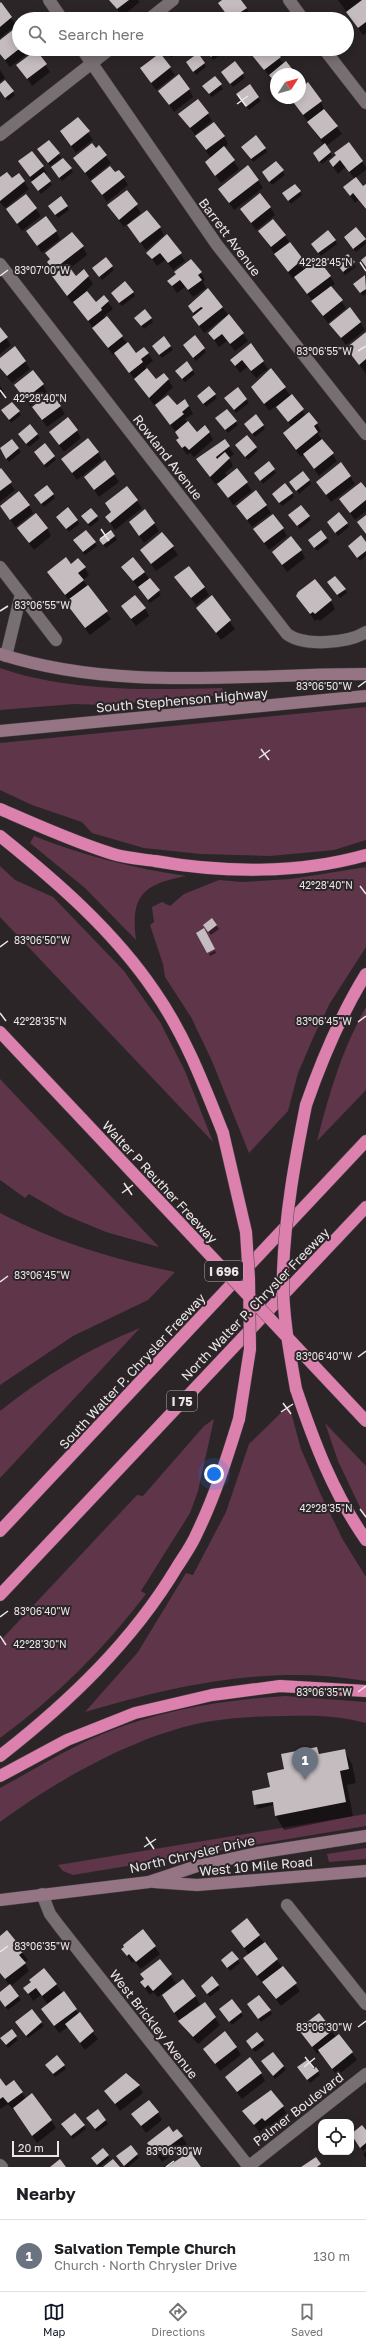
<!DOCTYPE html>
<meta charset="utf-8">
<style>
body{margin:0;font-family:"Golos Text",sans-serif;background:#f2f2f2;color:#202124}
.controls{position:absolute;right:12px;bottom:12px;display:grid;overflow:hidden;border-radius:8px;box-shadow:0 2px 10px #0003}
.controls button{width:36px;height:36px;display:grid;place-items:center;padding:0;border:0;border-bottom:1px solid #e0e0e0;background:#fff;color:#202124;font:20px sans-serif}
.compass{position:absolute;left:270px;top:68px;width:36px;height:36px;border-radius:50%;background:#fff;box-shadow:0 2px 10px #0003;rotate:54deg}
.scale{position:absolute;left:12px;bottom:10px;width:47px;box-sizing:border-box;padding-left:4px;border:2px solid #ebe7e9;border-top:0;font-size:11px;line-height:14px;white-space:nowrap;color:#ebe7e9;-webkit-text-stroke:3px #2c2528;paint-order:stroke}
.you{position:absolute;left:214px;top:1474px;width:14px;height:14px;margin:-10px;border:3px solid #fff;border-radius:50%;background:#1a73e8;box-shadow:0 0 0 6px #1a73e833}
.badge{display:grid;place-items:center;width:26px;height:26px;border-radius:50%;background:#111827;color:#fff;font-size:13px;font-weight:700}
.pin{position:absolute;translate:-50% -33px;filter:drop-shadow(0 1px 2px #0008)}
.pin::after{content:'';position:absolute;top:21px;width:14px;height:12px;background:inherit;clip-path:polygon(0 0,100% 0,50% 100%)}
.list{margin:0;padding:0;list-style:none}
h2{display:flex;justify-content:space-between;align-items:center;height:52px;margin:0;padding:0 16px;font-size:17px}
h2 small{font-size:13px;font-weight:400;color:#757577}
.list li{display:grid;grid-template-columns:26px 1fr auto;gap:12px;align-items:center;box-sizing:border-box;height:72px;padding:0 16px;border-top:1px solid #e0e0e0}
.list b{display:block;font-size:15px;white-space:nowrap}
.list p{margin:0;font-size:13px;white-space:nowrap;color:#757577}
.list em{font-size:13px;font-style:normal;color:#757577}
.icon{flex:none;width:22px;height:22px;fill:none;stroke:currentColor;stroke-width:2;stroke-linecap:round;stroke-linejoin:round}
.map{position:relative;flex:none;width:366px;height:2167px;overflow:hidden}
.search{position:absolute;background:#fff;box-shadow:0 2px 10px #0003;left:12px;right:12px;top:12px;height:44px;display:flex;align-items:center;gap:10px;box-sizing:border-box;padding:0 14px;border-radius:22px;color:#757577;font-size:15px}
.sheet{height:124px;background:#fff}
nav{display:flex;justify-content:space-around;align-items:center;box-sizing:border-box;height:56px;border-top:1px solid #e0e0e0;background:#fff;font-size:11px;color:#757577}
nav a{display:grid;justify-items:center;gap:2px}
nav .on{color:#111827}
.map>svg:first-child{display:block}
.green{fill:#5f354a}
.shadow{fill:#0007}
.building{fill:#c4bcbf}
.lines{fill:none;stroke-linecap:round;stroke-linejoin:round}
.street-casing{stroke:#484245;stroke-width:13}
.secondary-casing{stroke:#484245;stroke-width:13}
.highway-casing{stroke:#484245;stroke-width:13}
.street{stroke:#776f72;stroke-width:12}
.secondary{stroke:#957484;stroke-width:12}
.highway{stroke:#dc81ae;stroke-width:12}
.highway-bridge-casing{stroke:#484245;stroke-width:13;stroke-linecap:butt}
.highway-bridge{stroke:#dc81ae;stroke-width:12}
.ticks{fill:none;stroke:#ebe7e9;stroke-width:1.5}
.labels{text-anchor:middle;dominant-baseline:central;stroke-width:4;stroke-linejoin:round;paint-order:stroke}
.shield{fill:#2c2528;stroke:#b2adaf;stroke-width:1}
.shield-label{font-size:12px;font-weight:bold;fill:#ebe7e9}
.street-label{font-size:13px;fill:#ebe7e9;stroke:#2c2528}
.ticks-label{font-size:10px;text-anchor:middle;fill:#ebe7e9;stroke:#2c2528;stroke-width:4;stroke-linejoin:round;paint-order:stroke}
</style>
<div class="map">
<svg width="366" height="2167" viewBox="0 0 366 2167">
<rect width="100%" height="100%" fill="#2c2528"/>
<path class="green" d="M0 668C68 692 150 690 222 688L225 695 106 705 74 704 0 710Z
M366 707V840L334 850 270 856 201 854 144 848 92 833 82 822 32 805 0 790V743Z
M34 836C84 856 132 868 186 876 144 884 130 895 136 940L85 888 30 843Z
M0 866 15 880 53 897 124 971 160 1022 185 1071 213 1142 0 917Z
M366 867V947L330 1003 313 1038 298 1073 288 1111 249 1153 212 1061 191 1017 165 977 163 964 150 925 154 922 152 907 162 902 170 906 184 894 219 880 242 882 291 879Z
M366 1007V1090L317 1141C329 1094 342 1049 366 1007Z
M0 1079 159 1247 106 1232 65 1215 29 1194 25 1198 0 1180Z
M0 1213C55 1242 114 1259 175 1272L148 1300 73 1336 0 1385Z
M140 1328 0 1478V1411C43 1377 89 1348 140 1328Z
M289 1405 301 1449 321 1495 343 1540 366 1577V1681C272 1664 175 1685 85 1712L138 1652 186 1573 193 1575 226 1512 249 1444Z
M214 1419 198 1491 190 1513 141 1591 146 1594C104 1649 56 1697 0 1738V1641L137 1495 143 1496 204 1426Z
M325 1423 366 1466V1520L338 1461Z
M285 1696 366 1702V1723C340 1716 315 1715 288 1716 263 1716 237 1717 212 1721 141 1732 57 1780 0 1822V1788C35 1769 68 1748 105 1733 162 1710 223 1700 285 1696Z
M366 1814V1826L73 1875 63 1871 58 1865Z
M366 1848V1859L329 1862 327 1854Z"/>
<path class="shadow" d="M110 0H138L140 2 122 16Z
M223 0H240L254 19H230L219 3Z
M338 0H366V33L363 35Z
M1 4 16 25 0 38V5Z
M196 16 199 19H192Z
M19 27V49H34L10 67 0 54V42Z
M164 49H181L171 58Z
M206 49H224L225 51 213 60Z
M252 49H273L284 65 295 74H276V84L257 61Z
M36 51 50 72 32 86 18 65Z
M159 54 175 75 156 90 146 76Z
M204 63 206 67 196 75 190 66Z
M235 63 245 78 233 87 224 76Z
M0 70 5 78 0 82Z
M215 77 223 89 212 97 205 90Z
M300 81 304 87 321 101 324 110 342 134 326 146 332 156 322 164 316 157 324 145 291 98 288 100 287 98H300Z
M0 85 13 92 15 95 8 101 0 91Z
M249 85 261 101 249 110 240 98Z
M189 89 193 97 174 112 159 91Z
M180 114H208L212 121 195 135Z
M78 118 93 140 76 153 61 132Z
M224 136 228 144 224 148 239 169 221 183 206 162 211 158 196 137Z
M49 141 61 158 50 166 38 150Z
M348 143 366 167V170L355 178 363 187 366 185V210L358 200 355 203 344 187 355 179 345 167 338 174 330 162Z
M99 147 111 163 90 180 75 158Z
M265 148 267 152 253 162 244 150Z
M63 159 73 172 62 181 54 171Z
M19 162 43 166 47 174 45 175 52 185 41 194Z
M276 162 285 175 272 185 263 173Z
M119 171 128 185 107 202 93 181Z
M19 174 29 189 5 208 0 202V179L12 180Z
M258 180 263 188 234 210 219 189Z
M126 191 141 213 131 221 132 222 160 228 164 235 146 250 127 224 124 227 113 213Z
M300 192 302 195 291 204 286 197Z
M26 195 41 216 22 231 12 217Z
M67 206 69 210 58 218 52 210Z
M270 207 275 215 256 230 241 209Z
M56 231 60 239 42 253 28 232Z
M259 231 285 236 308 268 330 276 335 284 331 287 346 308 328 323 295 277 293 279 280 262Z
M167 236 185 261 173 270 165 260 157 266 148 253Z
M335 240 337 244 321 256 314 248Z
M365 240 366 244 356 252 347 241Z
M83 247 87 255 69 269 76 277 84 271 93 284 86 291 96 303 104 296 113 309 104 316 106 318 136 354 148 353 153 361 145 367 156 381 164 374 173 387 154 405 115 353 113 355 98 335 74 301 72 303 53 277 56 274 48 262 51 260 47 253Z
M348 255 356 267 345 275 337 263Z
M112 267 114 270 102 280 96 271Z
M201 273 205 280 203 282 206 288 193 297 185 287 177 293 169 281Z
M365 276 366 294 363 296 357 288Z
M133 292 135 296 122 306 114 297Z
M189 307H222L248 341 235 351 227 341 219 347 210 334 224 319 223 318 204 333 193 317 195 316Z
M151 318 153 322 144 329 138 321Z
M360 322 365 330 346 345 331 324Z
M0 329 11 345 0 354Z
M366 333V374L347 348Z
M195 337 206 352 196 361 186 349Z
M251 345 268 369 256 378 247 367 240 373 231 360Z
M170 346 173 350 162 358 155 350Z
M0 359 25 361 30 369 12 383 0 368Z
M187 363 195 374 185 382 178 374Z
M271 370 306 416 317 424 321 431 318 434 337 461 319 476 304 455 301 457 288 441 284 433 292 427 276 406 269 411 252 387Z
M15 385H43L47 392 30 406Z
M0 386 4 392 0 395Z
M238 389 249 403 236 413 228 402Z
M215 395 217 398 206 407 200 399Z
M60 406 65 414 47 427 33 407Z
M156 406H189L193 414 185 419 188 423 196 433 209 432 213 440 194 457 190 453 187 455 177 440 180 438 175 431Z
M19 412 21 415 11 423 4 414Z
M218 421 236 422 238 425 228 433Z
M30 425 40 438 29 447 21 437Z
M263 426 265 429 255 437 247 427Z
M77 431 81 438 64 452 55 440Z
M247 436 258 451 248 460 238 448Z
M12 440 21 452 9 462 0 449Z
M224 440 234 454 229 458 233 466 225 473 228 477 237 469 252 491 233 505 217 482 215 484 197 459Z
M45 445 56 460 46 468 35 453Z
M98 452 102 460 77 480 63 460Z
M268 463 276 473 263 484 257 476Z
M0 470 15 490 0 502Z
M114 474 119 482 99 497 85 477Z
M350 476 355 484 331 502 317 482Z
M309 480 311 484 299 494 293 486Z
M127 487 142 508 115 530 106 517 112 513 106 504Z
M366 490V511L355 520 340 499Z
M292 493 294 497 282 506 275 497Z
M53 494 55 498 44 507 38 499Z
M29 505 33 513 15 527 1 506Z
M266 505 271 513 252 527 237 506Z
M339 514 349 527 338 536 330 526Z
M97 517 99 520 90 527 84 519Z
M309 517 311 520 300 529 292 519Z
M60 520H77L79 524 69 532Z
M130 523H154L159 531 144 543Z
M47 528 51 536 34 550 18 529Z
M254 529H283L287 536 269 550Z
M162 533 178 555 156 571 141 550Z
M115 536 117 540 106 548 102 544Z
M327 538 329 542 317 551 311 544Z
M95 543 97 546 85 555 76 544Z
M366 543V556L360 561 351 549Z
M301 550 305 558 287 572 273 552Z
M71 565 85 568 89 575 83 580 111 619 90 635 71 610 66 603 69 601 49 572Z
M122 567 144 572 161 595 150 603Z
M175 577 204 587 209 595 196 605Z
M328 583 345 589 347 593 340 598Z
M212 597 235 629 221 640 197 608Z
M331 601 335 609 320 621 318 619 315 621 302 604Z
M145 608 149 616 136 626 127 614Z
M212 919 219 929 211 935 206 929Z
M215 950 216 953 210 956 209 954Z
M317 1748 321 1755 344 1750 352 1764 356 1783 347 1785 353 1816 284 1830 276 1816 274 1805 257 1809 253 1791 271 1788 285 1770Z
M247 1920 300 1991 281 2006 249 1966 245 1959 249 1955 232 1932Z
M143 1931 160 1954 141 1969 134 1961 132 1963 123 1949Z
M7 1932 28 1960 24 1962 29 1971 11 1986 21 2000 8 2010 0 2000V1994L10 1986 0 1973V1938Z
M232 1952 240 1963 230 1971 224 1963Z
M160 1961 176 1983 158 1997 153 1992 150 1995 146 1990 141 1982 144 1980 141 1974Z
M44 1969 98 2039 85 2050 68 2027 59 2033 47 2016 48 2005 41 1995 33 2001 25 1988Z
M218 1985 220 1989 210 1997 204 1989Z
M195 1996 200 2004 188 2013 189 2014 215 2018 220 2025 198 2044 184 2028 168 2003Z
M250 2008 270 2010 272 2014 261 2022Z
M32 2011 44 2026 28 2038 19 2026Z
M223 2013H241L243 2016 232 2025Z
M300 2029 332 2031 336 2037 339 2035 357 2060 337 2076 320 2051 317 2054Z
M11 2031 18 2040 8 2048 1 2039Z
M257 2034 265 2045 255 2052 249 2045Z
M236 2047 241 2055 220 2071 204 2049Z
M273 2053 286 2070 275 2079 265 2065Z
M64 2066 66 2069 55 2077 49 2068Z
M316 2068 320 2075 310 2083 301 2071Z
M261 2073 265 2081 242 2099 226 2077Z
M126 2075 139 2086 143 2093 120 2111 106 2091Z
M0 2079 6 2087 22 2093 26 2099 51 2120 56 2128 37 2143 15 2109 13 2110 8 2104 0 2109Z
M283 2107 287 2114 270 2128 268 2125 259 2132 244 2111Z
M98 2111 108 2124 97 2132 89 2122Z
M158 2113 162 2120 146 2133 132 2114Z
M84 2126 86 2129 73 2139 65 2128Z
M362 2127 366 2132V2148L363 2151 352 2135Z
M177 2130 187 2144 162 2162 149 2143Z
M103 2149 110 2159 99 2167 94 2161Z
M366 2151V2159L363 2154Z
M189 2152 195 2156 200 2167H169Z
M137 2155 139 2158 128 2167H125L120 2160Z"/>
<path class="building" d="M109 0H129L117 9Z
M222 0H241L247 8 230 19 218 3Z
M362 0H366V22L358 28 346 12Z
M1 2 12 17 0 27V3Z
M19 25V49L5 60 0 54V40Z
M164 49H175L168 55Z
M205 49H221L211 57Z
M257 49H274L281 57 264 70 251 54Z
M36 50 47 64 27 79 16 65Z
M160 53 171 67 151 83 140 68Z
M198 53 205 63 193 72 186 62Z
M235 61 244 73 230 84 221 72Z
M286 61 296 74H276V84L269 75Z
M179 74 190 89 169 105 158 91Z
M215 76 222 84 209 94 202 86Z
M5 80 14 91 5 98 0 91V84Z
M308 82 322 101 303 115 290 98H300V89Z
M250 84 259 97 246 107 236 94Z
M198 99 209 113 190 128 178 114Z
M324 109 338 126 321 139 307 122Z
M78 117 90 131 71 146 60 131Z
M214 122 225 136 206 150 195 136Z
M256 135 266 148 251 159 241 147Z
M49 140 60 153 48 163 37 149Z
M349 142 363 161 349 172 340 160 333 167 329 161 336 155 334 153Z
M92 143 96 148 99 145 107 155 85 173 73 158Z
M325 143 331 152 319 162 313 153Z
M224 146 235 160 215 176 205 162Z
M32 151 44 166 30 177 18 161Z
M63 158 72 168 59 178 51 167Z
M276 161 284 170 269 182 262 172Z
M248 165 259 180 229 203 218 189Z
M110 166 115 172 119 170 125 177 102 195 91 181Z
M7 172 12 178 19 173 25 181 0 201V177Z
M44 172 51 181 38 191 31 182Z
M356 177 363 186 366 184V209L353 193 350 196 343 187Z
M295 184 301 191 288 201 282 193Z
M127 190 138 204 119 220 107 205Z
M260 193 271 207 251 223 240 209Z
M26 194 37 208 17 224 6 209Z
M61 196 68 206 55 215 48 206Z
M147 210 161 227 140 243 127 225Z
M46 216 57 231 37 246 26 231Z
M273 219 286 235 271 247 258 231Z
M356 227 366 239 353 249 344 237Z
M328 230 336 240 318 253 311 244Z
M72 232 84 246 53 270 47 262 50 259 45 253Z
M167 234 182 253 168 263 160 253 152 259 146 253Z
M290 242 303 259 288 272 274 254Z
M348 254 355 262 343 272 336 263Z
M366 256V267L361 260Z
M106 257 113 266 99 277 92 268Z
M191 259 202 272 198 275 202 280 188 290 180 280 172 286 167 281 176 274 174 272Z
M318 259 331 276 307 294 294 277Z
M67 264 76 276 84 269 89 276 67 296 52 276Z
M365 275 366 289 360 293 353 284Z
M125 281 134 292 119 303 111 293Z
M331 286 343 300 323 316 311 301Z
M208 288 223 307 199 326 192 317 203 308 201 307 193 313 188 306Z
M87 291 96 302 104 295 109 301 101 308 102 310 88 321 73 302Z
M350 307 361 322 341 338 329 324Z
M145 309 152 318 141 326 134 318Z
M229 314 244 333 230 344 222 334 214 340 208 333Z
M107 316 123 336 108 348 92 328Z
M0 327 8 337 0 343Z
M366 332V359L359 365 346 348Z
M195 335 205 348 193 358 183 345Z
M164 336 171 346 159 355 152 346Z
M128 342 136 353 144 347 149 353 141 359 143 362 129 373 114 353Z
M251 343 264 361 251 371 242 360 235 366 230 360Z
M15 346 26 361 7 376 0 368V358Z
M187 361 193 370 182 379 175 371Z
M147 368 156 379 164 373 169 379 149 398 134 379Z
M271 368 286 387 264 404 251 387Z
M33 370 44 384 25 399 14 385Z
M209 386 216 394 203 404 197 396Z
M238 387 247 399 234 410 224 398Z
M51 392 61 406 42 420 32 407Z
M292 394 304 409 288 422 276 407Z
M168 395 177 405 185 399 189 406 182 412 184 414 170 425 155 405Z
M12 402 20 411 9 420 1 410Z
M227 409 237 421 225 430 215 418Z
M309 412 318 423 314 426 318 432 296 450 283 433Z
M256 414 264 425 252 434 244 424Z
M68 417 78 430 59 445 49 432Z
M188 421 197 432 205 425 210 432 189 450 185 446 182 448 176 440 179 438 175 432Z
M30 424 38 434 26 444 18 434Z
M247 435 257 447 245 457 235 445Z
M88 438 99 452 72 473 61 459Z
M12 439 19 448 6 459 0 448Z
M225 439 230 446 216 457 217 459 225 452 230 458 210 477 196 459Z
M322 439 334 453 314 469 303 454Z
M45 443 55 456 44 465 34 452Z
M105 460 115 474 94 490 84 477Z
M269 461 275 469 260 481 254 473Z
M341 462 351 476 326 495 316 482Z
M1 468 12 482 0 491V469Z
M237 468 248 482 228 498 217 484Z
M303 471 310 480 296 491 289 482Z
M361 482 366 488V500L350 513 339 499Z
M285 483 293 493 279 503 272 494Z
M47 485 54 494 41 504 34 495Z
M127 486 138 500 110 523 105 517 111 512 105 503Z
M256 490 267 505 247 520 236 506Z
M19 491 30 505 10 520 0 506Z
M301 505 310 516 297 526 288 515Z
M68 507 78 520 66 529 56 517Z
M91 508 98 516 88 524 81 516Z
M145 509 155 523 139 536 129 522Z
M339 512 348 523 335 533 327 522Z
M36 513 48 528 29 543 17 528Z
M273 514 284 528 264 543 253 529Z
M366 515V534L357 522Z
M86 530 96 542 83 552 73 540Z
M111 530 115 536 103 545 99 540Z
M321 530 327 538 314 548 308 540Z
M162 532 174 546 151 564 140 550Z
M361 535 366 542V551L357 558 348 546Z
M291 536 302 550 282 565 272 552Z
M66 557 71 564 78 558 86 567 78 573 84 580 65 595 47 572Z
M133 557 145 572 133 581 121 567Z
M189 566 205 587 191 598 174 577Z
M335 576 346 589 337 595 327 582Z
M150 578 160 590 148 600 138 587Z
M315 579 332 600 315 614 313 612 310 614 296 596 298 592Z
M88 585 108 611 85 628 65 602Z
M135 595 146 608 131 619 121 606Z
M212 595 231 620 216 633 196 608Z
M212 918 217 925 208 932 203 925Z
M204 928 215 949 207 953 196 933Z
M317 1747 319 1754 345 1749 349 1769 340 1771 346 1802 275 1816 273 1802 254 1805 252 1791 270 1787 267 1773 284 1769 281 1754Z
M247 1918 260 1935 244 1948 231 1931Z
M143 1929 156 1946 136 1962 129 1954 127 1956 121 1949 124 1947 123 1945Z
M7 1930 24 1951 19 1955 26 1963 5 1979 0 1973V1936Z
M265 1942 278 1959 257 1976 243 1958Z
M232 1951 239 1959 227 1968 221 1960Z
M160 1959 172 1974 153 1991 148 1985 145 1988 140 1982 144 1979 140 1974Z
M283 1966 297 1983 276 1999 262 1982Z
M44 1968 57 1984 42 1996 36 1988 28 1994 23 1988 31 1982 29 1980Z
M212 1976 219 1985 207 1994 201 1986Z
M183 1979 196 1996 174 2013 162 1995Z
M10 1984 19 1996 5 2007 0 2000V1992Z
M64 1991 77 2009 54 2026 41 2009Z
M259 1995 271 2010 258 2019 247 2004Z
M232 1999 242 2012 229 2022 219 2009Z
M205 2002 216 2017 193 2037 178 2021Z
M32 2009 42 2022 26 2036 15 2022Z
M80 2012 94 2031 80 2043 65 2024Z
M319 2013 333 2030 312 2047 298 2029Z
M12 2029 17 2036 6 2045 0 2038Z
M225 2031 237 2047 215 2064 203 2049Z
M257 2032 264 2040 252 2049 246 2041Z
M339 2034 353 2052 332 2069 318 2050Z
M273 2052 284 2066 273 2076 261 2061Z
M57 2055 65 2065 53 2074 45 2065Z
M250 2057 262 2073 237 2092 225 2077Z
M307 2060 314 2069 316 2067 319 2071 307 2080 297 2067Z
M126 2073 140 2085 115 2104 104 2091Z
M0 2078 6 2086 14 2080 23 2092 8 2103 3 2097 0 2099Z
M271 2090 284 2106 265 2121 262 2118 254 2125 242 2111Z
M32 2093 52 2120 32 2136 13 2108Z
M149 2100 159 2112 141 2126 131 2114Z
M98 2109 106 2120 95 2129 86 2118Z
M75 2113 85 2125 71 2136 61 2124Z
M362 2125 366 2130V2143L360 2148 351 2134Z
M169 2126 173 2132 177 2129 183 2136 157 2155 147 2143Z
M131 2145 138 2154 124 2166 116 2156Z
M103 2148 109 2155 97 2165 91 2158Z
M192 2150 196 2156 194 2157 201 2167H167Z
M316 2157 321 2164 317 2167H301Z
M60 2159 66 2167H50Z
M113 2159 120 2167H103Z"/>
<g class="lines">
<defs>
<path id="street" d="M49 0 62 19
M289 0 303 19
M149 19 173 0
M82 49 217 245 366 434
M324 49 366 103
M0 135 110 49
M0 264 287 634C304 647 348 643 366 632
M0 567 56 640
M6 656 21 594
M42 1894 50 1914 59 1926 249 2167
M287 1905 366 2004
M0 2165 2 2167
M248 2167 366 2074"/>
<path id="secondary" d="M0 654C118 692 244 674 366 674
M0 731 366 696
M154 1882 197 1885 366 1871
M0 1900 149 1882 197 1866 257 1853 366 1836"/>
<path id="highway" d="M0 809C37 825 74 842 113 854 126 858 141 859 155 861 223 873 299 874 366 855
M0 836C56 881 114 931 155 992 185 1035 204 1085 223 1133
M0 1032 83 1120
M306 1105C322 1059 340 1016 366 974
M296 1389C314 1442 333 1493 366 1540
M0 1531 366 1141
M0 1595 366 1207
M0 1756C69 1702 132 1642 177 1567 184 1556 192 1545 197 1533 215 1496 227 1458 239 1419
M0 1776 67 1740 135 1713 212 1695 280 1686 366 1691"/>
</defs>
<use href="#street" class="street-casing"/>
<use href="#secondary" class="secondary-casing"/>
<use href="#highway" class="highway-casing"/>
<use href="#street" class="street"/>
<use href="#secondary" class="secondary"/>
<use href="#highway" class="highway"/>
<defs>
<path id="highway-bridge" d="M83 1120 366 1421
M223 1133 246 1232 249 1279 250 1349 239 1419
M296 1389C289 1350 282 1311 283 1271 285 1215 295 1160 306 1105"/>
</defs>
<use href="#highway-bridge" class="highway-bridge-casing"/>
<use href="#highway-bridge" class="highway-bridge"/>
</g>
<path class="ticks" d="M238 95 246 106M237 104 248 96M360 262 366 271M0 276 8 270M358 351 366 346M0 390 6 398M101 529 109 541M100 539 111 531M0 611 8 606M358 687 366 681M261 749 269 760M259 758 270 750M360 886 366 894M0 947 8 941M0 1013 6 1021M358 1022 366 1016M124 1183 132 1195M122 1193 133 1185M0 1282 8 1276M358 1357 366 1351M283 1403 291 1414M281 1412 293 1404M360 1509 366 1517M0 1617 8 1611M0 1636 6 1645M358 1692 366 1686M146 1837 154 1849M144 1847 156 1839M0 1952 8 1946M358 2027 366 2021M305 2057 314 2068M304 2067 315 2058M166 2167 174 2161"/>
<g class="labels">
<g class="shield">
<rect x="205" y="1261" width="38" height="20" rx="3"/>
<rect x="167" y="1391" width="30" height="20" rx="3"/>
</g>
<g class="shield-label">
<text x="224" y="1271">I 696</text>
<text x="182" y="1401">I 75</text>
</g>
<g class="street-label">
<text transform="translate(230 237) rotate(53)">Barrett Avenue</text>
<text transform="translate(168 457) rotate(52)">Rowland Avenue</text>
<text transform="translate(182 700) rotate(-5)">South Stephenson Highway</text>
<text transform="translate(160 1182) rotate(47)">Walter P Reuther Freeway</text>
<text transform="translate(255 1304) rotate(-46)">North Walter P. Chrysler Freeway</text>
<text transform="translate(132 1371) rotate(-47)">South Walter P. Chrysler Freeway</text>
<text transform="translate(192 1854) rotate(-13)">North Chrysler Drive</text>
<text transform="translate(256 1866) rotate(-5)">West 10 Mile Road</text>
<text transform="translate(154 2024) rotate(52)">West Brickley Avenue</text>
<text transform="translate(298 2109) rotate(-38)">Palmer Boulevard</text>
</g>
</g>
<g class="ticks-label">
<text x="326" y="266">42°28'45"N</text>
<text x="42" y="274">83°07'00"W</text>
<text x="324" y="355">83°06'55"W</text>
<text x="40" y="402">42°28'40"N</text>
<text x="42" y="609">83°06'55"W</text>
<text x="324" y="690">83°06'50"W</text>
<text x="326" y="889">42°28'40"N</text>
<text x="42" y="944">83°06'50"W</text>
<text x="40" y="1025">42°28'35"N</text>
<text x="324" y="1025">83°06'45"W</text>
<text x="42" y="1279">83°06'45"W</text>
<text x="324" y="1360">83°06'40"W</text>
<text x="326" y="1512">42°28'35"N</text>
<text x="42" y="1615">83°06'40"W</text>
<text x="40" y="1648">42°28'30"N</text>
<text x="324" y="1696">83°06'35"W</text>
<text x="42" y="1950">83°06'35"W</text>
<text x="324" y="2031">83°06'30"W</text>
<text x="174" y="2155">83°06'30"W</text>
</g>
</svg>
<div class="controls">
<button><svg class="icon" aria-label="locate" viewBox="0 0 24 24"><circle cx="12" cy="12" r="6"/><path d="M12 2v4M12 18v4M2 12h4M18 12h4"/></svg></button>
</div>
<svg class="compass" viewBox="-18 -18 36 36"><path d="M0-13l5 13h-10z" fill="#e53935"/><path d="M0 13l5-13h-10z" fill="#757577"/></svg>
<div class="scale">20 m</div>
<div class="you"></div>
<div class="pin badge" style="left:305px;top:1780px;background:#6b7280">1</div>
<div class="search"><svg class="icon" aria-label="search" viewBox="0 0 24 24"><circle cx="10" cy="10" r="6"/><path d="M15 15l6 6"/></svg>Search here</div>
</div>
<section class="sheet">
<h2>Nearby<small></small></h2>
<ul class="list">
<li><span class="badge" style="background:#6b7280">1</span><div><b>Salvation Temple Church</b><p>Church · North Chrysler Drive</p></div><em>130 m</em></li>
</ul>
</section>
<nav>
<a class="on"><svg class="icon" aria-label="map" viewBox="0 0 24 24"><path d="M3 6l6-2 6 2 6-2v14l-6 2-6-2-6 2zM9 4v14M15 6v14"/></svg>Map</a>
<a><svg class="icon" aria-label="directions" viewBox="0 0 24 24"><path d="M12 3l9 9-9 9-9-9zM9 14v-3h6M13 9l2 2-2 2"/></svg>Directions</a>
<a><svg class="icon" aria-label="saved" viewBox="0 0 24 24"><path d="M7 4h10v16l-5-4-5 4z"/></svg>Saved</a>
</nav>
